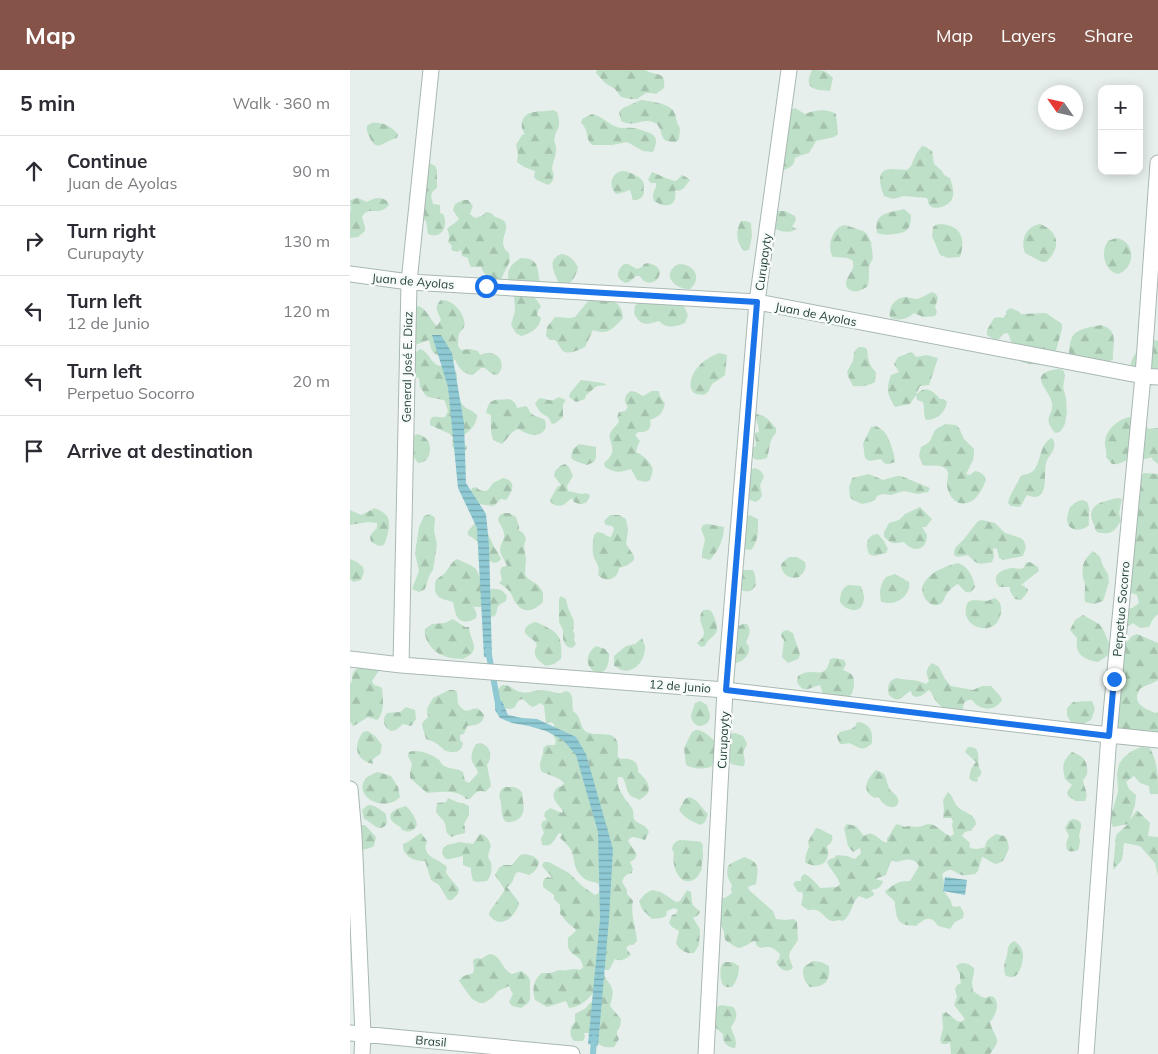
<!DOCTYPE html>
<meta charset="utf-8">
<style>
body{margin:0;font-family:Mulish,sans-serif;background:#f2f2f3;color:#2b2b33}
.controls{position:absolute;right:15px;top:15px;display:grid;overflow:hidden;border-radius:10px;box-shadow:0 2px 12px #0003}
.controls button{width:45px;height:45px;display:grid;place-items:center;padding:0;border:0;border-bottom:1px solid #e1e1e2;background:#fff;color:#2b2b33;font:25px sans-serif}
.compass{position:absolute;left:688px;top:15px;width:45px;height:45px;border-radius:50%;background:#fff;box-shadow:0 2px 12px #0003;rotate:304deg}
.stop{position:absolute;width:15px;height:15px;margin:-11px;border:4px solid #1a73e8;border-radius:50%;background:#fff}
.stop.end{background:#1a73e8;border-color:#fff;box-shadow:0 1px 5px #0008}
.list{margin:0;padding:0;list-style:none}
h2{display:flex;justify-content:space-between;align-items:center;height:65px;margin:0;padding:0 20px;font-size:21px}
h2 small{font-size:16px;font-weight:400;color:#7c7c81}
.list li{display:grid;grid-template-columns:32px 1fr auto;gap:15px;align-items:center;box-sizing:border-box;height:70px;padding:0 20px;border-top:1px solid #e1e1e2}
.list b{display:block;font-size:19px;white-space:nowrap}
.list p{margin:0;font-size:16px;white-space:nowrap;color:#7c7c81}
.list em{font-size:16px;font-style:normal;color:#7c7c81}
.icon{flex:none;width:28px;height:28px;fill:none;stroke:currentColor;stroke-width:2;stroke-linecap:round;stroke-linejoin:round}
.map{position:relative;flex:none;width:808px;height:984px;overflow:hidden}
header{display:flex;align-items:center;gap:30px;box-sizing:border-box;height:70px;padding:0 25px;background:#855347;color:#fff}
header strong{font-size:24px}
nav{display:flex;gap:28px;margin-inline-start:auto;font-size:18px}
main{display:flex}
aside{flex:1;background:#fff}
.map>svg:first-child{display:block}
.forest{fill:url(#forest-firs)}
.water{fill:url(#water-rules)}
.lines{fill:none;stroke-linecap:round;stroke-linejoin:round}
.stream{stroke:#8ec9d4;stroke-width:6}
.minor-casing{stroke:#a8b8b2;stroke-width:17}
.minor{stroke:#fff;stroke-width:15}
.route{stroke:#1a73e8;stroke-width:6}
.labels{text-anchor:middle;dominant-baseline:central;stroke-width:5;stroke-linejoin:round;paint-order:stroke}
.street-label{font-size:12px;fill:#24423a;stroke:#f7fbf9}
</style>
<header>
<strong>Map</strong>
<nav><a>Map</a><a>Layers</a><a>Share</a></nav>
</header>
<main>
<aside>
<h2>5 min<small>Walk · 360 m</small></h2>
<ul class="list">
<li><svg class="icon" aria-label="ahead" viewBox="0 0 24 24"><path d="M12 20V5M6 11l6-6 6 6"/></svg><div><b>Continue</b><p>Juan de Ayolas</p></div><em>90 m</em></li>
<li><svg class="icon" aria-label="right" viewBox="0 0 24 24"><path d="M7 20v-9h11M14 6l5 5-5 5"/></svg><div><b>Turn right</b><p>Curupayty</p></div><em>130 m</em></li>
<li><svg class="icon" aria-label="left" viewBox="0 0 24 24"><path d="M17 20v-9H6M10 6l-5 5 5 5"/></svg><div><b>Turn left</b><p>12 de Junio</p></div><em>120 m</em></li>
<li><svg class="icon" aria-label="left" viewBox="0 0 24 24"><path d="M17 20v-9H6M10 6l-5 5 5 5"/></svg><div><b>Turn left</b><p>Perpetuo Socorro</p></div><em>20 m</em></li>
<li><svg class="icon" aria-label="arrive" viewBox="0 0 24 24"><path d="M6 21V4h12l-3 4 3 4H6"/></svg><div><b>Arrive at destination</b></div></li>
</ul>
</aside>
<div class="map">
<svg width="808" height="984" viewBox="0 0 808 984">
<defs>
<pattern id="forest-firs" width="22" height="20" patternUnits="userSpaceOnUse" patternTransform="scale(1.25)"><rect width="22" height="20" fill="#bfe0c8"/><path d="M5 1l3.5 6h-7zM16 11l3.5 6h-7z" fill="#a4c1ad"/></pattern>
<pattern id="water-rules" width="6" height="5" patternUnits="userSpaceOnUse" patternTransform="scale(1.25)"><rect width="6" height="5" fill="#8ec9d4"/><path d="M0 2.5h6" fill="none" stroke="#74a5ad"/></pattern>
</defs>
<rect width="100%" height="100%" fill="#e6efeb"/>
<path class="forest" d="M247 0H295C307 7 316 0 314 18L306 24 301 23H296L287 29H280L271 27 265 19 255 13 246 3Z
M462 0C473 0 475 0 483 8L480 21C464 20 453 19 462 0Z
M291 30C300 31 321 34 324 42 327 48 326 53 330 58L329 69 326 72C323 72 320 72 317 71 309 68 313 55 303 52 291 48 284 58 271 51L269 42 273 38Z
M445 38 455 44C465 40 477 38 486 44L488 64 484 67 466 71 459 83 449 86 445 88C444 97 439 98 431 101L438 41Z
M203 40 207 42C209 46 210 54 208 59 207 61 205 63 205 66 203 71 206 74 206 78 207 89 199 94 204 106L202 112 198 115 187 110 184 107 185 101 174 97 167 92 168 84 166 75 172 65 175 64C172 60 171 57 172 52 176 38 192 43 203 40Z
M242 44C252 46 258 54 267 57 272 59 278 57 283 58 287 58 291 60 294 61 308 65 308 70 303 82L293 81 277 72 262 75H242C235 69 239 59 231 53L232 49Z
M21 53C33 52 39 55 48 64L47 68C44 69 42 69 39 71 30 75 26 80 20 68 18 63 16 61 17 56Z
M572 76 576 77 582 81 584 94 592 101 594 105 600 108C602 114 605 122 602 129 600 135 586 141 580 136 578 134 578 130 577 128L554 126 543 129 534 126C531 119 526 103 536 100 542 98 551 100 557 100L561 96 566 84Z
M72 84 79 90 81 94 85 96 87 100V118L83 121 81 126 83 134 90 135V143L93 144C99 155 92 170 78 164L76 151C66 145 55 135 60 122 61 120 64 118 65 116 68 110 70 91 72 84Z
M272 101C278 101 293 107 294 114 294 117 293 120 294 123 292 129 289 130 283 130L280 120 271 123 266 124C258 116 261 103 272 101Z
M302 102C310 105 318 110 326 111L332 105 336 107 340 110 334 118 329 121 325 120C328 136 316 139 304 131 302 125 303 122 306 117V113H301L298 110Z
M8 128 17 132C25 128 29 126 37 131L39 135C30 147 17 135 12 147L15 157V161L8 167 0 168V142L1 140 0 130Z
M113 130H118L123 136 120 144 125 148 132 146 136 142 141 143 145 147C167 152 149 166 154 177 154 179 158 182 159 183L160 191 151 209C140 209 136 208 131 197H121L119 193 118 188 112 186 111 180 107 182 101 180 102 176 98 172C100 168 99 163 97 159 101 155 106 153 109 149L103 140 105 134Z
M554 139 561 145C561 159 557 163 544 164 538 165 533 165 527 163 523 143 538 143 554 139Z
M426 141H435L445 146 446 150 442 157 447 159C438 164 429 162 421 156Z
M391 151H396L401 153 402 166 399 180 394 181C386 172 385 162 391 151Z
M590 154C611 155 616 168 610 187L598 188 590 185 582 166 583 157 586 155Z
M690 154C710 162 711 178 696 192H692L675 183C670 170 676 156 690 154Z
M495 155 513 161 517 164 521 172 523 188 519 196V207L518 216C513 219 507 223 502 221 490 216 499 206 502 200 504 197 503 195 503 191 497 186 491 188 483 187 476 177 483 156 495 155Z
M766 168C786 171 786 198 768 204 754 201 750 182 758 171Z
M211 184C220 185 223 189 228 197 227 204 220 219 211 214 208 213 207 209 206 207 202 198 199 189 211 184Z
M171 188C190 188 187 199 190 213H160C154 202 162 193 171 188Z
M298 193C324 198 300 225 290 206H286L279 212 275 213C265 207 266 202 274 194H278L287 199 292 197 294 194Z
M329 194C344 194 353 208 340 219 324 220 310 203 329 194Z
M582 222 586 224 588 228 585 237 587 242 585 246 573 247 564 243C557 249 549 252 540 247 538 237 545 228 555 227 559 227 563 229 567 229 572 228 577 224 582 222Z
M164 224C178 224 184 223 191 237L188 240 187 245 191 248C190 258 180 264 171 266L166 263 161 255 165 241Z
M91 230C103 229 117 245 114 257 113 260 110 261 109 264 108 267 108 272 108 276L111 280 120 279 128 281 130 285C149 277 158 296 147 305L142 304 135 298H131L123 305C113 304 109 298 105 290 88 283 83 291 79 270L65 275 66 236C77 237 79 249 87 256L91 250C88 242 83 237 91 230Z
M239 230C255 231 272 226 273 248 263 258 259 266 243 260L235 277C229 280 219 285 213 281 210 278 208 273 205 270H200L196 266 197 257 205 247 220 248 225 247Z
M290 230 329 231 334 236 338 245 335 253C325 257 316 259 309 251 296 255 290 256 284 243L285 236Z
M660 238 668 241 671 244 696 243 712 254V259L705 284 699 291 690 295 674 293 670 291 667 288 658 263 653 264 649 269 645 270 637 265V260L644 248 649 247 653 248 656 245V241Z
M751 255C770 260 762 275 763 289L753 296 719 290C719 261 724 260 751 255Z
M804 270 808 271V308L781 299C779 289 788 280 794 273Z
M509 277H513L517 279C518 288 519 296 526 302L525 312C518 316 511 317 503 316L498 306 497 302C499 298 501 294 503 291 504 284 503 281 509 277Z
M70 279C78 281 80 291 87 295 92 298 101 294 105 300 110 306 104 316 106 323 107 328 113 337 118 339 122 341 124 341 127 346 126 355 121 360 114 365L113 370 117 378 114 382 105 379 102 376 103 367 100 364 80 355V350L82 347C87 346 90 348 95 347L98 341 95 331C90 328 84 329 78 327 74 325 73 320 70 317L69 308 64 307 59 288Z
M562 282 566 287 577 285 588 288 579 315 570 316 566 324C568 323 570 321 572 320 579 317 586 324 590 329H594L597 332C595 343 587 350 576 350 573 345 575 339 573 332L567 330 566 325 560 334 545 337C537 324 536 319 541 305L549 302 544 294 548 287Z
M369 283 377 285 375 305 371 308 362 314 358 322 354 325C351 324 349 325 346 324 335 319 343 301 349 296 354 290 362 286 369 283Z
M708 299 713 300 715 305 713 317 716 328 717 345H716C716 352 715 356 710 362L705 363C691 345 704 348 702 333 699 318 675 304 708 299Z
M231 310 253 313 257 315 247 316 236 325 235 329 226 332 219 327 220 323Z
M281 321 286 322 293 326 302 321H309L310 326 315 334C312 344 310 346 300 350 302 359 297 363 288 362L285 365 290 371 288 375 286 382C291 384 300 391 302 397 304 401 301 406 300 410L296 412 287 410 281 399C269 403 266 403 255 397L254 393C262 386 264 382 261 372 260 368 259 368 260 364 262 358 267 356 269 351L267 347 269 342 275 341 278 337C273 331 274 325 281 321Z
M208 327 216 330 213 334V347L206 353 202 354 198 347C191 344 188 340 185 333L190 328C197 329 202 333 208 327Z
M159 329C164 331 166 333 167 338L176 336C179 338 179 342 182 344 185 347 191 347 195 350 199 363 187 368 176 363 173 362 171 360 168 359 160 362 158 369 152 374L143 370 141 362V345L136 343C140 326 145 331 159 329Z
M406 344C415 344 420 352 426 358V363C419 369 420 379 417 388 407 391 404 391 400 382L402 378 406 376 405 363 409 362C409 355 405 351 406 344Z
M779 347 789 349 799 359 808 358V394L803 390 801 387C792 391 788 389 779 390 772 391 770 395 762 394L756 387C757 382 756 380 755 375 754 361 767 350 779 347Z
M595 354 606 355 609 358 614 369 624 379V385L623 390 616 404 620 405 625 401C631 402 634 404 636 410 632 419 628 430 617 433 605 436 597 424 597 413 597 408 600 403 596 399 590 393 580 397 573 395L569 386 571 377C582 372 580 370 585 360Z
M526 356C530 358 534 361 536 364 540 371 545 385 545 392 538 394 535 396 531 389L519 391 515 388 513 374 521 357Z
M68 364C72 365 75 367 78 371 83 379 79 393 68 393L62 385 63 366Z
M702 368C709 379 699 383 696 393 693 403 701 435 677 425 674 429 673 433 670 437L661 436 658 433 660 426 671 406C675 404 680 404 683 401 692 392 689 373 702 368Z
M229 374 246 377V387L244 392 237 395 225 391 221 388 223 379Z
M215 394 219 397 223 406 217 416 218 421 232 424 236 423 240 425C238 434 232 436 224 432L222 428C216 432 214 438 205 435 201 433 202 434 200 430L207 417 211 415 204 406 205 401 210 396Z
M405 398C410 400 412 401 414 407L410 415 412 426 409 430 405 432 396 428 397 401Z
M794 403 808 404V544L803 549 799 557 790 558 783 553 775 558 773 539 782 538 789 533 787 525 778 522 774 488 769 471 772 464 788 408Z
M519 404 533 410 547 406H551L580 418 578 422 568 424 554 421 541 425 532 424 527 426 525 430 521 432 512 434 503 430 500 427 499 418 502 408Z
M153 408C168 411 162 422 156 430L151 429C149 430 147 433 145 435 142 437 140 435 136 435 126 435 126 430 121 422L122 418 126 417C130 421 133 422 138 420L143 413Z
M768 428 772 429 769 443 771 451C766 458 763 465 753 463 750 463 748 463 746 461 744 458 745 456 743 453 735 434 754 431 768 428Z
M733 430 737 432C741 439 738 446 739 455 732 462 717 462 717 449 717 445 719 441 720 437L728 431Z
M570 437 582 449 576 457H572L577 465C577 481 563 483 554 472 543 474 542 474 534 467V462L539 453 549 450 555 444Z
M25 438C38 444 41 448 38 462 37 467 36 470 34 475L29 476 21 472 20 467 22 463 27 458V453L18 452 0 455V440L11 445Z
M154 443H159L166 447 169 456V460L173 463 176 468 174 476 176 489 175 504 177 508 188 515 193 522V532C184 541 174 545 165 532 163 529 162 524 159 521 157 518 153 516 149 513L152 510 150 501 152 497 157 496C155 490 151 486 150 480 150 474 155 470 154 464 154 458 149 455 148 449L150 445Z
M80 444 85 448 84 461 87 474 86 481 83 500 79 506 75 519 69 522 62 519 69 501 65 483 69 457 74 446Z
M260 445H269L276 449 278 460 276 474 284 486V490L278 495 269 498C268 510 255 513 248 505 251 493 243 492 243 482 242 477 243 471 244 465L247 462 253 463 257 466 261 467 264 459 262 456 256 455 254 451Z
M399 445 408 449C408 460 409 471 401 480L391 479 395 447Z
M632 450 645 453 655 463 671 468 674 471 676 477 673 486 653 490 649 488 647 479 643 478 644 487 642 492C629 495 627 495 618 485L608 487 604 485V481L606 477 614 469 628 451Z
M126 452 134 455 144 477 147 481 151 489 148 492 144 493 136 489 129 472 118 465V461Z
M358 454 374 457C374 469 368 481 360 490L352 488V483L355 469 351 459 353 455Z
M528 464 534 471 538 479 536 483 524 486 519 484C515 475 516 465 528 464Z
M743 481 750 487 753 496 758 504 759 512 753 531 744 534 735 532C734 526 735 521 735 515 735 512 733 510 733 507 731 495 735 488 743 481Z
M439 487H447L455 492C457 499 454 502 449 507 440 509 433 506 431 496L432 493Z
M0 489 7 492 13 497 14 502 11 510 3 512 0 509Z
M107 489 122 496 126 499 132 512 138 519C147 519 152 518 157 526L156 531C145 536 149 537 145 546L140 547 132 537H123C126 541 127 542 126 548 117 554 107 553 105 541 104 538 104 535 103 532 94 529 84 529 85 516 85 513 85 511 87 509 89 507 92 506 94 504 99 499 100 493 107 489Z
M680 492 688 497 689 501 671 515 674 516 678 519 677 523 671 530 665 529 660 521V517H649C640 506 651 499 662 498 665 498 667 499 670 499 675 498 674 496 676 493Z
M608 493C619 497 623 507 625 517 618 528 614 520 608 514 603 517 599 520 596 525 594 528 594 532 590 534 580 540 569 524 573 515 579 502 596 496 608 493Z
M392 500H403L405 505 406 515C400 523 399 522 390 520Z
M545 504 559 512C562 526 543 538 531 531 529 521 530 515 536 507Z
M499 515 511 516C512 520 514 524 514 528 513 545 497 542 490 532 490 524 492 517 499 515Z
M211 526 216 529 218 538 224 551 223 561 225 565 224 570 226 574 222 578 218 577 215 574 213 569V560L209 552V529Z
M645 528C650 532 652 535 651 542 648 571 605 557 618 532L623 530 637 531Z
M353 540C356 540 358 539 361 541 364 544 369 559 366 563 362 568 357 570 355 576L351 577 347 573C364 561 343 554 353 540Z
M733 545 749 554 754 561 761 578 757 586 748 592C732 589 725 584 727 568L720 560 725 550Z
M103 549 115 557H119C120 572 133 580 113 589 106 589 98 588 92 585 83 582 73 569 75 559L82 554 95 553Z
M186 552C207 562 213 563 211 589L204 594 196 596C186 589 182 585 187 575 184 569 182 570 178 566 170 560 179 553 186 552Z
M393 554H397C402 561 399 565 396 572 398 575 399 576 399 580 399 586 391 593 385 593 382 593 379 592 377 591L382 559Z
M437 560 443 563C445 571 449 578 450 585L448 589 438 593 432 587 434 570 431 566 432 562Z
M787 564 808 573V610C802 614 798 614 793 617 790 618 789 620 788 623 783 635 797 639 805 643L808 642V662L804 661 797 664 765 661 774 576 782 566Z
M292 568C293 571 294 573 295 576 296 589 285 604 271 600 269 599 267 597 264 596V586L276 576 285 574Z
M246 576 255 579 259 584C260 621 221 595 246 576Z
M485 588 494 590 496 594 493 600C495 601 499 602 501 604 506 609 504 620 501 625L494 629 476 627 473 624 470 615C460 617 454 625 447 612L448 606C464 595 475 613 480 589Z
M582 593 589 597 595 609 601 616 623 620 632 616H641L650 626 652 630C645 642 630 641 622 630H618L614 633 612 642C601 640 594 641 586 631 583 627 583 624 579 620L571 626 566 627 562 625 561 621C553 624 550 636 539 625 537 617 538 611 546 608 558 611 564 608 576 614L579 611C576 604 575 599 582 593Z
M15 594 32 596 22 611 24 615 28 616 32 618C33 629 35 643 27 650L18 647 7 654 3 656 0 651V614L2 611C1 601 7 598 15 594Z
M152 615C161 614 163 621 171 622 178 624 185 620 192 620 201 620 208 626 216 621L220 623 222 627 223 641C225 643 227 644 228 646 231 651 231 657 235 661 244 668 262 659 267 671 269 676 267 681 268 687L271 689C281 688 289 691 288 702 298 710 306 722 289 730 287 728 284 728 281 726 275 721 277 712 272 707H268C265 718 276 730 282 738 284 742 283 746 284 749 288 755 295 753 299 762L295 770C290 769 286 767 282 767L278 770C281 779 294 785 280 792L283 799 282 803C276 804 274 806 272 812L277 820V824L283 831C280 844 286 857 287 871L283 875H279L276 878 281 885C275 889 272 892 265 889L259 900H254C253 910 260 911 262 919 264 924 261 931 260 936L271 949 270 957 267 961V965L269 969 264 977C250 979 247 972 238 963H234L235 967 233 971H224C219 965 219 958 225 952V944L236 938 239 934 250 926 248 918C239 927 233 937 219 938L216 931 197 937 185 930C182 919 183 910 192 903H201L209 900C216 902 222 897 230 900L233 897C231 886 226 888 220 881 217 877 218 872 218 868 220 865 224 864 226 860 223 856 219 855 216 851 214 849 214 847 210 844V835L204 829V825L193 817V813L194 809 198 807 202 808C199 802 194 800 192 795L194 792H199L219 803 232 816 245 825 249 823 250 815C245 811 239 812 235 809 222 799 226 792 221 780 218 775 214 772 210 768L212 764 209 763C203 771 203 777 192 775L191 768 194 763 191 755 193 751 197 750 194 746 195 742 200 738 212 743 213 741C207 732 198 727 208 717L212 716 214 713C209 707 199 705 192 702 186 693 195 687 193 678L197 675H205L206 670C203 666 202 663 205 659L204 654 201 652 196 653 194 636 191 633 183 637 179 635 173 629 169 630 164 638 160 639 151 638 146 621Z
M99 620H104L107 622C109 633 105 634 116 641 125 639 127 635 134 645 133 655 125 655 117 656L114 664 110 665V670L113 673C112 683 102 684 94 680 91 677 88 674 84 672 82 671 79 670 76 669 75 664 72 658 72 653L78 647 77 639 83 628Z
M350 631 357 635C358 639 360 644 360 647 359 655 349 659 344 653 342 651 341 648 341 645L345 633Z
M742 631 745 639 741 650 731 655 722 653 717 646V638L723 632Z
M56 637 65 640 66 649 61 656 53 654 46 660 41 661C34 657 31 650 37 643L50 642Z
M507 652C520 653 523 661 522 673 512 683 509 677 499 673L494 674H490L488 670 487 666 490 662C497 660 505 660 507 652Z
M346 660C354 660 362 668 367 674V678L362 696C354 700 343 699 336 695L334 678 342 662Z
M18 661 25 666 32 675 30 684 23 689V694C5 690 3 675 13 662Z
M385 663 393 666 397 674 393 682 395 691 394 696H390L381 694C378 685 377 673 381 664Z
M131 673C141 677 143 686 137 695L141 716 135 722C128 719 125 723 120 729H116C109 719 88 722 77 723L60 708V703L62 694 58 686 59 682C68 679 82 684 89 690 91 692 91 694 94 696 100 699 107 698 113 702L115 711 119 713 128 703C125 694 128 702 124 695 119 688 122 681 126 674Z
M618 677C632 676 627 688 629 697 630 701 633 701 630 706 629 707 628 707 627 708L628 710 627 712 622 711 619 708 621 699 626 692 615 682Z
M791 677 800 678C808 694 808 705 808 724H800L799 716 790 713 784 706 776 712 779 719 786 725 785 735 780 750 787 740 800 753 798 766 808 767V806L805 793 790 776 774 773 772 790 763 800 766 765 778 754 763 757 760 749 768 722 767 703 769 694 774 687 782 681Z
M722 682C730 685 736 688 737 697 738 703 737 706 733 710 734 718 739 723 735 731H726L718 726 717 722 722 715 715 709C712 697 712 691 722 682Z
M526 700C530 702 531 702 534 704 537 709 537 715 540 720 543 723 547 725 548 729 550 736 543 739 537 736 533 734 531 731 529 727L525 728C510 721 517 709 526 700Z
M28 702 41 706 48 717 50 727C34 744 0 725 17 707 22 705 23 703 28 702Z
M155 717C160 717 166 716 170 720 173 723 173 728 173 731 175 741 173 750 161 752 151 754 152 741 151 734 151 730 148 727 150 723 151 719 152 719 155 717Z
M598 722C603 726 603 731 607 736 613 743 625 743 626 754L621 761C616 761 614 762 612 766L620 773 619 777C624 780 630 779 635 777 636 770 640 768 646 764L654 766 657 769 659 778 654 790 647 794C640 793 638 789 632 787L628 801 625 804C622 804 615 806 612 805 602 803 604 795 592 804L594 812 593 820 601 831 602 836 606 837 610 836 614 843 613 848 605 852 600 859 588 856C581 844 574 849 566 856 555 855 547 855 546 841 545 839 545 835 545 833 543 827 537 827 535 821 546 814 546 811 560 811L569 796C563 786 555 790 546 792L542 790 540 793 536 805 525 809 533 811C531 818 527 819 521 820L524 823V825L517 829 509 826C501 833 502 845 493 851L489 850C474 856 475 836 458 840L451 835 453 826 452 822H448L443 814 446 811H451V807L454 804C459 805 467 814 470 818L487 817 490 814C487 805 481 801 477 792L480 789 484 788 487 785 497 786 505 789 511 783 510 778 503 782 498 776 494 758 497 754 506 756 514 766C524 759 528 771 537 773V768C542 764 542 758 547 754L555 757C561 755 562 757 567 757 572 757 575 754 579 754 589 755 592 764 601 766L604 764 602 755 603 751 601 748H593L594 739 593 730Z
M339 727C349 730 351 738 358 744L355 752 351 755C343 752 334 748 329 740L335 729Z
M98 728 107 732 115 734 119 736V745L114 754 115 758V763C110 765 106 764 102 767 93 762 98 759 94 752 93 749 88 746 86 742L87 733 96 732Z
M18 735C25 735 31 740 36 744L37 754C28 764 23 752 14 749L12 740Z
M56 736C61 741 66 748 67 755 64 761 59 763 52 760 50 755 47 756 43 752 34 742 49 738 56 736Z
M723 749C736 751 730 758 729 766 729 767 730 769 730 770 730 772 729 778 728 780 715 785 714 776 719 766L715 758 719 751Z
M11 755H15L26 767 24 776 20 778 12 780 8 763Z
M466 758C473 759 476 763 482 765 483 770 482 773 477 776 477 778 479 781 478 784 477 797 463 798 455 792L456 784 459 777 458 772 460 768Z
M71 763 77 771C70 787 90 789 97 797L96 802C99 809 106 813 109 820L108 824 102 830H98L89 815 81 810 75 791C72 791 69 791 66 790 58 788 52 782 53 774 60 772 64 767 71 763Z
M130 764C137 765 139 770 141 776 139 782 136 787 141 792 142 799 142 805 137 811L128 812 123 811 121 802V798L113 795V786L100 789H96C92 785 92 783 93 778L97 775 110 772 123 774Z
M330 770C336 770 345 771 351 772L353 776C352 780 353 782 353 785 353 790 351 794 352 799 350 802 348 807 345 809 329 819 321 794 324 783L322 779C323 774 324 772 330 770Z
M175 784 183 786 189 791C188 798 185 802 179 805L170 802 166 803C163 809 163 814 157 817L168 831 169 835C163 848 151 860 139 845L140 841 155 820 145 805 149 798 153 795H162L170 785Z
M394 787C411 793 408 798 406 814L398 817 399 820 423 841 426 849 435 850 444 849 447 852 448 870 440 882 439 886 443 898C436 904 430 899 426 892L429 889 430 884C422 877 421 876 411 878L407 876 405 871C399 873 395 877 388 878L376 871 374 867V862L368 849 370 827 375 828 382 823 381 819 382 815C378 810 375 801 379 795 382 792 390 790 394 787Z
M302 820 311 822 326 832 330 831 337 820 341 822C342 826 341 831 343 835 345 838 348 839 350 842L347 846 343 848 350 859 349 875 344 883C336 884 329 880 326 873L329 861 322 857 319 853 322 845 326 844 328 840 324 838 317 841 316 846 312 848 302 849 292 839 289 831 295 824Z
M664 871C675 877 674 887 671 897 668 905 665 909 656 906 652 898 655 893 657 885 658 878 658 874 664 871Z
M139 884C151 884 151 899 162 904L171 901 178 906 180 910V930L178 933 171 938 162 936 159 932 163 924 159 916 148 921 142 928 134 933H130L122 929 109 911C113 904 117 906 123 903L124 899 123 890 127 888 131 889Z
M463 891 471 892 479 896C480 911 476 917 460 917 455 913 450 902 455 896 455 896 462 892 463 891Z
M377 892H382L389 896C389 904 387 911 382 917 378 917 376 918 373 915 370 911 369 897 373 893 374 892 376 892 377 892Z
M613 893 618 894 624 898V902L622 912 623 921 632 927 636 928 640 926 644 927C650 934 646 945 640 952 641 959 648 967 647 972 646 976 642 981 640 984H601L600 972 597 974H592L590 970 593 958 592 944 596 942 607 951 611 952 615 949 604 935 607 927 605 919 607 915 611 913 610 908V904L606 896 609 894Z
M372 935 383 937C389 944 386 950 381 957 383 965 388 970 385 978 377 978 372 972 373 964 370 962 368 960 366 958 362 953 365 941 368 936Z"/>
<path class="water" d="M82 265H91L102 283 114 353 116 413 136 444 139 475 142 588 134 587 127 458 108 418 98 317Z
M145 631H152L158 645 172 648 187 649 226 667 236 684 263 779 259 849 248 976 238 974 250 849 248 762 226 685 213 670 196 661 179 656 162 653 150 648 145 640Z
M595 807 617 810 615 825 593 821Z"/>
<g class="lines">
<path class="stream" d="M138 580 149 639
M243 984 244 968"/>
<defs>
<path id="minor" d="M0 204 59 212 407 232 793 306 808 307
M0 589 51 595 375 620 759 665 808 670
M51 595 59 212 81 0
M0 719 4 765 13 964 12 984
M0 963 222 984
M356 984 375 620 407 232 439 0
M736 984 759 665 793 306 808 93"/>
</defs>
<use href="#minor" class="minor-casing"/>
<use href="#minor" class="minor"/>
</g>
<g class="lines">
<path class="route" d="M136 216 407 232 376 620 759 666 764 609"/>
</g>
<g class="labels">
<g class="street-label">
<text transform="translate(413 192) rotate(-82)">Curupayty</text>
<text transform="translate(63 211) rotate(5)">Juan de Ayolas</text>
<text transform="translate(466 244) rotate(11)">Juan de Ayolas</text>
<text transform="translate(57 297) rotate(-89)">General José E. Diaz</text>
<text transform="translate(771 539) rotate(-85)">Perpetuo Socorro</text>
<text transform="translate(330 616) rotate(4)">12 de Junio</text>
<text transform="translate(373 670) rotate(-87)">Curupayty</text>
<text transform="translate(81 971) rotate(5)">Brasil</text>
</g>
</g>
</svg>
<div class="controls">
<button>+</button>
<button>−</button>
</div>
<svg class="compass" viewBox="-18 -18 36 36"><path d="M0-13l5 13h-10z" fill="#e53935"/><path d="M0 13l5-13h-10z" fill="#7c7c81"/></svg>
<div class="stop" style="left:136px;top:216px"></div>
<div class="stop end" style="left:764px;top:609px"></div>
</div>
</main>
